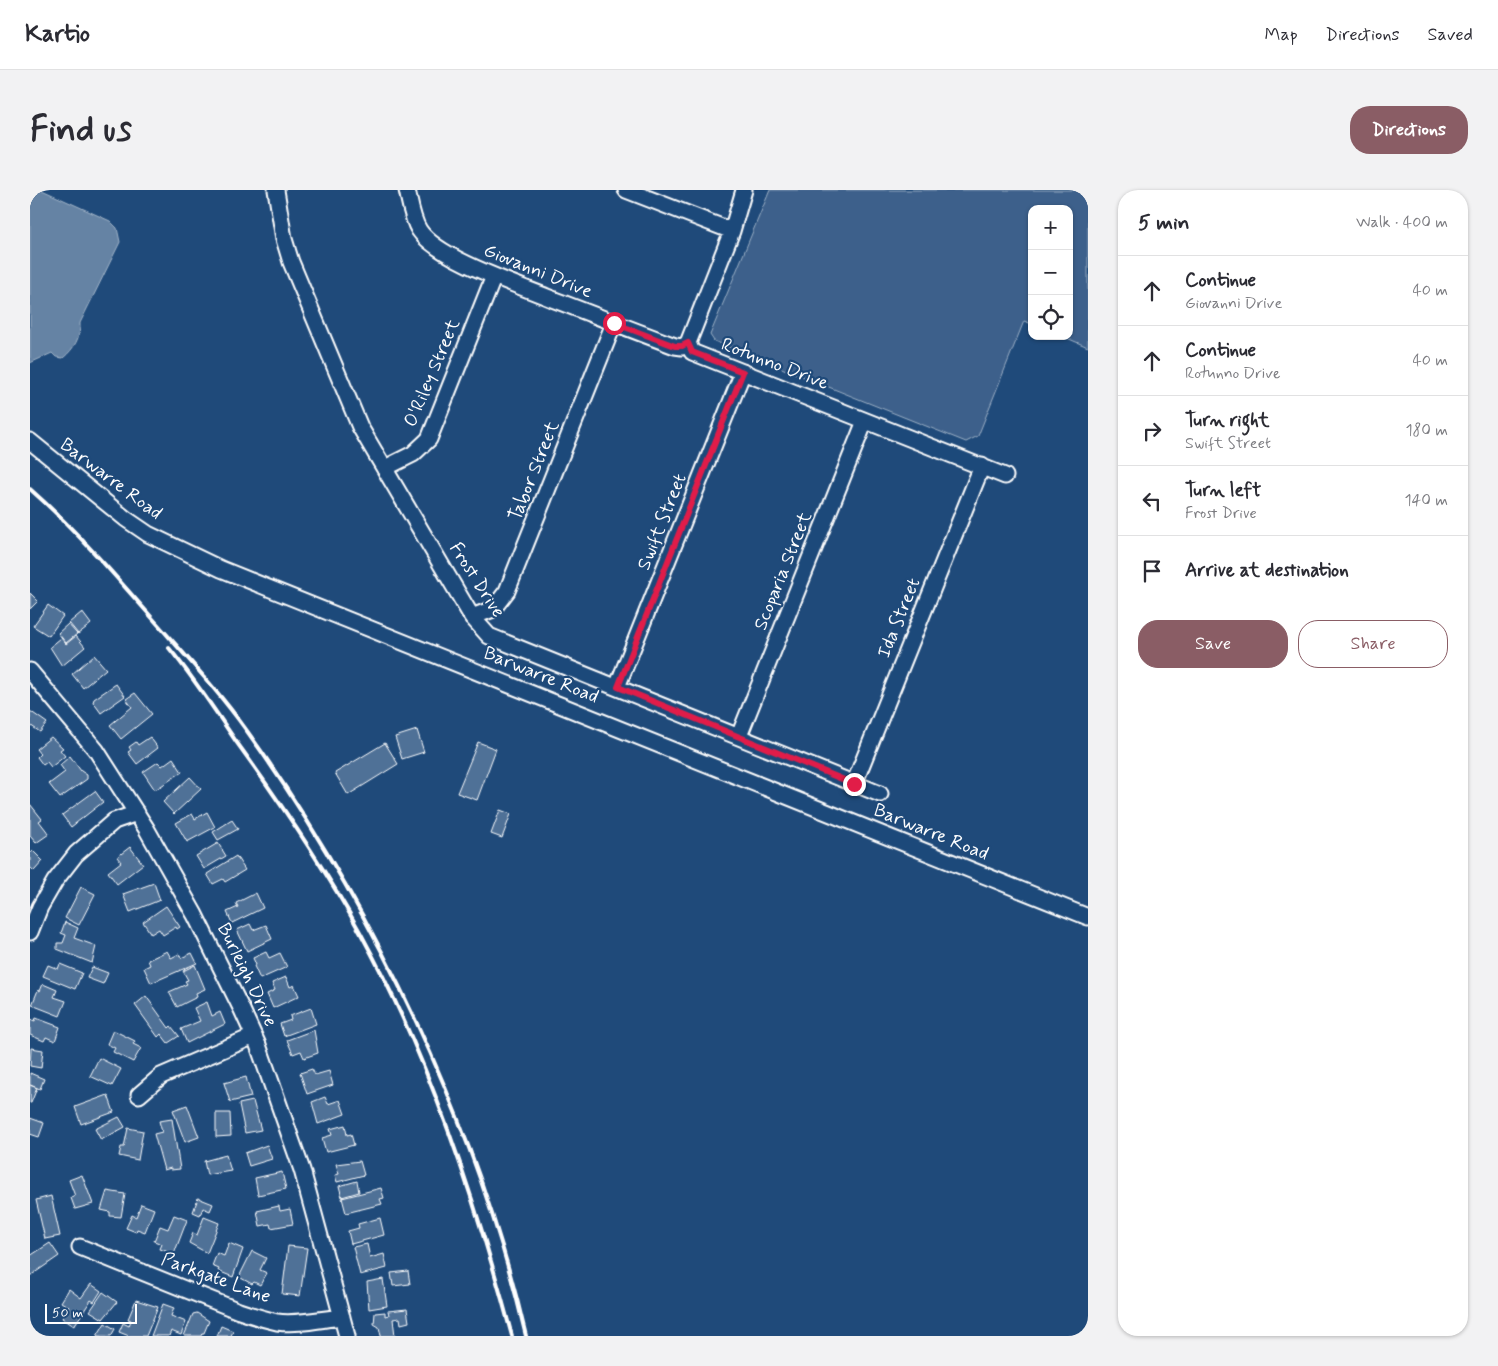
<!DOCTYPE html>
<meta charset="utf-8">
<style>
body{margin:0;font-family:Mynerve,sans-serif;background:#f2f2f3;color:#2b2b33}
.controls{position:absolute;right:15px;top:15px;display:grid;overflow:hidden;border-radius:10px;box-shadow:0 1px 4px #0004}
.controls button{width:45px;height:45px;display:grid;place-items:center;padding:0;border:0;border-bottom:1px solid #e1e1e2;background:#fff;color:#2b2b33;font:25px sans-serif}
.scale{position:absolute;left:15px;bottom:12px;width:92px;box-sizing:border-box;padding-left:5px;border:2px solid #fff;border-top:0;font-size:14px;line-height:18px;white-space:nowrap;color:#fff;-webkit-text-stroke:4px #1f4a7a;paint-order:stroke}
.stop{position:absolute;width:15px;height:15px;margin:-11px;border:4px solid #e11d48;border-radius:50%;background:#fff}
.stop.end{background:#e11d48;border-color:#fff;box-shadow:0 1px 5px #0008}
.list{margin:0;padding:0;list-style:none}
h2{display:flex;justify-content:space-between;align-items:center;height:65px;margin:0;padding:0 20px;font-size:21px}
h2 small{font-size:16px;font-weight:400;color:#7c7c81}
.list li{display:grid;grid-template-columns:32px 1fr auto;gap:15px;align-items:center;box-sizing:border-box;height:70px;padding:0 20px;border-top:1px solid #e1e1e2}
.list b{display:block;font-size:19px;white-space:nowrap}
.list p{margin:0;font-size:16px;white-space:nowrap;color:#7c7c81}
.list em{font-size:16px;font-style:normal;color:#7c7c81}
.actions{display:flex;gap:10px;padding:15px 20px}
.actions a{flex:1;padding:11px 0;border:1px solid #8a5d65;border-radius:20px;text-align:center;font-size:18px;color:#8a5d65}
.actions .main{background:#8a5d65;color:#fff}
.icon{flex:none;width:28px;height:28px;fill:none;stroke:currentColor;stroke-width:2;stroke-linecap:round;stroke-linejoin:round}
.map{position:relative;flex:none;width:1058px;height:1146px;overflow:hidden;border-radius:20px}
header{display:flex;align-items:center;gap:30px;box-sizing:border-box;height:70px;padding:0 25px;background:#fff;border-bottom:1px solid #e1e1e2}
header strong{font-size:24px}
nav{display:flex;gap:28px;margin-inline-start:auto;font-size:18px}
.intro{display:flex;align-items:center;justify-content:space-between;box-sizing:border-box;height:120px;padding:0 30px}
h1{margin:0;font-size:35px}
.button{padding:12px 22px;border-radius:20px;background:#8a5d65;color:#fff;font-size:18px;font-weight:700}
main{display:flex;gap:30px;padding:0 30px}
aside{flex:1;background:#fff;border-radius:20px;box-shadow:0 1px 4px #0004}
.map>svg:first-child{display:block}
.green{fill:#3c618b;stroke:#9eb0c5}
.water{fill:#6583a4;stroke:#a3b5c8}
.building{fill:#507197;stroke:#fff}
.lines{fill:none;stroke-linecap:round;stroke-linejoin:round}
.minor-casing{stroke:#fff;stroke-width:19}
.minor{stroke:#1f4a7a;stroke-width:15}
.rail{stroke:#fff;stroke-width:4}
.route{stroke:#e11d48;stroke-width:6}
.labels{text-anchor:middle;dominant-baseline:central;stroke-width:4.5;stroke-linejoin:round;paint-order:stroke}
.street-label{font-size:19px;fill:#fff;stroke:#1f4a7a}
</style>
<header>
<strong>Kartio</strong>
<nav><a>Map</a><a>Directions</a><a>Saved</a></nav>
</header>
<div class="intro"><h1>Find us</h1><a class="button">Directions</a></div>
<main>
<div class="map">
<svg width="1058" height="1146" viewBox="0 0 1058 1146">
<rect width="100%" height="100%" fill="#1f4a7a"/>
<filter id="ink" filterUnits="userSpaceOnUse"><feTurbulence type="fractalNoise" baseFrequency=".02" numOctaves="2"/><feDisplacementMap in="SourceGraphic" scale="10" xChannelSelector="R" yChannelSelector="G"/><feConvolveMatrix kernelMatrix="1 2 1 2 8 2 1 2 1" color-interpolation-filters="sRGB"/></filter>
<g filter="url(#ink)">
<path class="green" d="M740 0H1058V157L1032 146H1039V19H1002V134L994 131 948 246 936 252 684 151 680 145Z"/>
<path class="water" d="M0 0H12L80 31 87 38 90 52 50 133C51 147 44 159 33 168L26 167 22 163 0 173Z"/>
<path class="building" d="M0 403 8 411 0 419Z
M18 415 33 426 19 446 3 436Z
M52 422 61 434 48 444 39 433Z
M38 434 47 444 36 453 28 443Z
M46 446 55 457 32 476 20 457 31 448 36 454Z
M64 465 76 479 53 498 42 484Z
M86 494 95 506 71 523 63 512 64 509Z
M105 503 122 524 91 549 80 535 102 517 96 509Z
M0 521 17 533 10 542 0 535Z
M387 540 394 562 372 569 365 547Z
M21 547 33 558 30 560 35 566 21 577 17 572 13 575 7 567 10 564 6 559Z
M120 547 128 558 107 574 98 562 101 560 99 557 106 552 108 555Z
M448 552 466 559 447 610 427 603Z
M355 553 368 574 318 605 305 583Z
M40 566 51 581 57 585V589L30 608 19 594 35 582 30 575Z
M143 568 152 582 125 600 113 582 128 572 132 576Z
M160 587 171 599 144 624 133 612Z
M65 601 73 612 41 637 32 625Z
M0 614 12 629 9 631 19 644 6 653 0 646Z
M470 620 481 624 472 648 461 644Z
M177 622 185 637 157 652 146 633 162 624 165 629Z
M202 630 208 639 188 650 183 642Z
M188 653 196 666 174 679 166 666Z
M100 657 113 674 87 694 78 682 91 672 87 667Z
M3 661 13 671 4 681 0 677V664Z
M206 666 215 680 195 692 193 689 183 694 177 684Z
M124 693 130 710 100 722 93 704Z
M51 697 65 704 49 735 35 728Z
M226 703 233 718 202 733 197 722 208 717 206 713Z
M136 716 150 737 147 739 146 737 133 745 129 739 121 744 113 732Z
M35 732 48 738 44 748 66 756 62 773 27 759V753H33L36 745 31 743Z
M220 734 223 740 236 735 242 749 217 761 207 740Z
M137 761 141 768 149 764 151 768 162 763 167 773 121 793 114 778 120 775 118 770Z
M236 762 239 768 250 763 257 777 230 789 224 776 226 775 223 768Z
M30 774 52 783 45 799 13 786 18 775 28 779Z
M165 775 175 799 166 803 167 807 147 817 139 802 157 794 155 791 158 790 153 781Z
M62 777 78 783 73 794 57 788Z
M256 787 260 797 264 795 269 806 243 818 237 804 245 800 242 793Z
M13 794 27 800 24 807 36 811 30 826 2 815 8 800 10 801Z
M116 806 139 838 141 836 149 846 138 853 131 844 128 847 105 815Z
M177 812 182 826 190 822 195 834 157 853 151 839 170 831 164 818Z
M281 818 286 834 254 846 250 834 261 830 260 826Z
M6 828 30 837 25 851 16 847 14 851 0 845V829L5 831Z
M83 840 105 851 103 854 111 858 103 872 83 862 85 858 77 854Z
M284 840 288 863 274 868 271 861 263 864 257 850Z
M1 858 13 860 11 878 0 876Z
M69 868 91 879 82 896 60 886Z
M282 879 285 885 299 881 303 895 277 904 270 883Z
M0 883 14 889 10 899 0 895Z
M216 887 221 907 200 912 194 893Z
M0 895 7 898 1 913H0Z
M78 905 84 922 51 934 45 917Z
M295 907 298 914 310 910 315 924 288 934 282 912Z
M223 911 231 940 215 943 209 914Z
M157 915 169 947 155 952 143 920Z
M186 923H200L201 946 186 947Z
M89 927 95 937 71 950 65 939Z
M0 928 14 933 9 947 0 944Z
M142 929 150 979 141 980V978L134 980 124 944 132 942 129 931Z
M315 935 317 945 321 944 324 955 296 962 292 948 302 945 300 939Z
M98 938 113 941 108 970 89 966 91 957H94Z
M237 955 242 969 219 976 215 963Z
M196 965 201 981 177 985 174 971Z
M330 971 334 985 307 992 305 985 309 984 306 974Z
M252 982 256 999 228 1005 225 988Z
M52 985 63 1014 45 1019 41 1008 45 1006 39 990Z
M327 991 329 1002 312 1007 309 996Z
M351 998 354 1008 350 1009 352 1014 316 1023 312 1008Z
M77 1001 95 1004 91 1027 80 1026V1022L71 1020Z
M21 1006 30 1046 15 1049 6 1010Z
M168 1008 183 1014 180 1021 173 1018 170 1025 163 1022Z
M111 1014 124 1019 115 1042 107 1039 106 1042 96 1038 102 1025 106 1027Z
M249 1016 250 1021 260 1019 263 1034 241 1038 240 1034 230 1036 227 1021Z
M144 1025 157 1030 144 1064 130 1059 132 1054 124 1051 130 1036 138 1039Z
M174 1027 189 1033 177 1063 159 1053 163 1043 167 1045Z
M350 1028 354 1045 321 1054 318 1041 329 1038 328 1034Z
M20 1053 29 1066 0 1086V1066Z
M199 1053 213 1059 203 1087 188 1081 189 1079 182 1076 187 1063 194 1066Z
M337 1054 340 1068 354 1064 357 1078 330 1085 323 1057Z
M258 1056 277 1058 270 1106 252 1104Z
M222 1061 236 1068 230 1080 237 1083 230 1095 224 1092 222 1094 209 1087Z
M378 1081 380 1094 363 1096 361 1083Z
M353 1089 357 1116 339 1119 337 1092Z
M61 1094 71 1101 64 1112 61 1110 44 1136 32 1128 39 1117 31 1112 39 1099 51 1108Z
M73 1102 87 1112 73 1129 60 1121Z
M106 1110 128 1117 116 1146H99L89 1142 93 1133 99 1136 101 1130 98 1129Z
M133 1114 144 1118 141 1126 156 1132 151 1145 141 1141 139 1146H121Z
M377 1119 379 1132 371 1134 370 1128 363 1129 365 1146H351L349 1137 344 1134 345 1123 355 1122V1126L359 1125 358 1121Z
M167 1123 179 1131 174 1143H172L171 1146H154L163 1124Z
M75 1133 85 1139 81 1146H67Z
M191 1136 203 1141 201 1146H187Z"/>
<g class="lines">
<defs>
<path id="minor" d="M246 0 254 49 261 72 330 237 442 427 459 446 850 604
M377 0C380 13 382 29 389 40 407 68 485 94 517 107 559 123 602 140 645 156L652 157 658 153
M596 0 702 41
M714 0 702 41 658 153 662 162 975 286
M0 251 96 329 118 344 191 379 1058 727
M355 278 383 264 399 249 464 86
M442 427 463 419 477 401 584 133
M0 481 66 560 116 638 165 725 212 820 228 855 272 980 317 1146
M587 497 713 182
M709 546 835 231
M824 594 952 276
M0 742 10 717 25 691 46 664 84 631 107 623
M109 905 131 886 224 846
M50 1057 209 1121C221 1125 234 1129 247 1132 268 1135 291 1129 312 1127"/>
</defs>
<use href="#minor" class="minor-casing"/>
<use href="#minor" class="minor"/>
<path class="rail" d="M0 299C42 336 80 380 117 422 151 461 187 499 217 541 344 719 446 932 496 1146
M139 458C163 487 184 519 205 550 250 612 293 675 330 742 399 868 445 1008 482 1146"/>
</g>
</g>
<g class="lines" filter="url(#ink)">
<path class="route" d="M584 133 645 156H652L658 153 662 162 713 182 588 497 824 594"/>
</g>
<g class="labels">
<g class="street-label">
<text transform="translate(508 81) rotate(22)">Giovanni Drive</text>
<text transform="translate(745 174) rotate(21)">Rotunno Drive</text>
<text transform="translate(402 183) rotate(-67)">O'Riley Street</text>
<text transform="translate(504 281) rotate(-68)">Tabor Street</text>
<text transform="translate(81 289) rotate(37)">Barwarre Road</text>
<text transform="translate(632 332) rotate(-68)">Swift Street</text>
<text transform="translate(753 381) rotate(-68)">Scoparia Street</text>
<text transform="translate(447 390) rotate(57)">Frost Drive</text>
<text transform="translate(869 428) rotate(-68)">Ida Street</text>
<text transform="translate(511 485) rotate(22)">Barwarre Road</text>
<text transform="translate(901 642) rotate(22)">Barwarre Road</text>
<text transform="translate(217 785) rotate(64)">Burleigh Drive</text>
<text transform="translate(186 1088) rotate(20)">Parkgate Lane</text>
</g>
</g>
</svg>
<div class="controls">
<button>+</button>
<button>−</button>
<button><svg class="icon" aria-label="locate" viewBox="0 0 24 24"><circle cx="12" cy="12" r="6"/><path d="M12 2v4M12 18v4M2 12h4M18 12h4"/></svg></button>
</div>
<div class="scale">50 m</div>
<div class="stop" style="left:584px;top:133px"></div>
<div class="stop end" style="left:824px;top:594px"></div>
</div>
<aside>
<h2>5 min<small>Walk · 400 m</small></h2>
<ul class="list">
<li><svg class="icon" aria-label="ahead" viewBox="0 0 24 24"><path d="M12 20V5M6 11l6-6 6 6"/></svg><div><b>Continue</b><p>Giovanni Drive</p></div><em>40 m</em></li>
<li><svg class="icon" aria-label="ahead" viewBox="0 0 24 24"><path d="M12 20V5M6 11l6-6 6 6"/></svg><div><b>Continue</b><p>Rotunno Drive</p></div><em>40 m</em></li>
<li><svg class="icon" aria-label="right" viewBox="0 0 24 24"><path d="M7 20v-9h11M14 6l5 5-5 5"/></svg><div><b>Turn right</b><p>Swift Street</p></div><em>180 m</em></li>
<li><svg class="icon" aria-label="left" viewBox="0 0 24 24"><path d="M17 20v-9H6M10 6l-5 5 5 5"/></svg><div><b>Turn left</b><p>Frost Drive</p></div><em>140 m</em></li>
<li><svg class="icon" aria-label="arrive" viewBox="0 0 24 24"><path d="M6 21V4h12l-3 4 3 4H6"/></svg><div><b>Arrive at destination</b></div></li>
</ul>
<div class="actions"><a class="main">Save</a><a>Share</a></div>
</aside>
</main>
